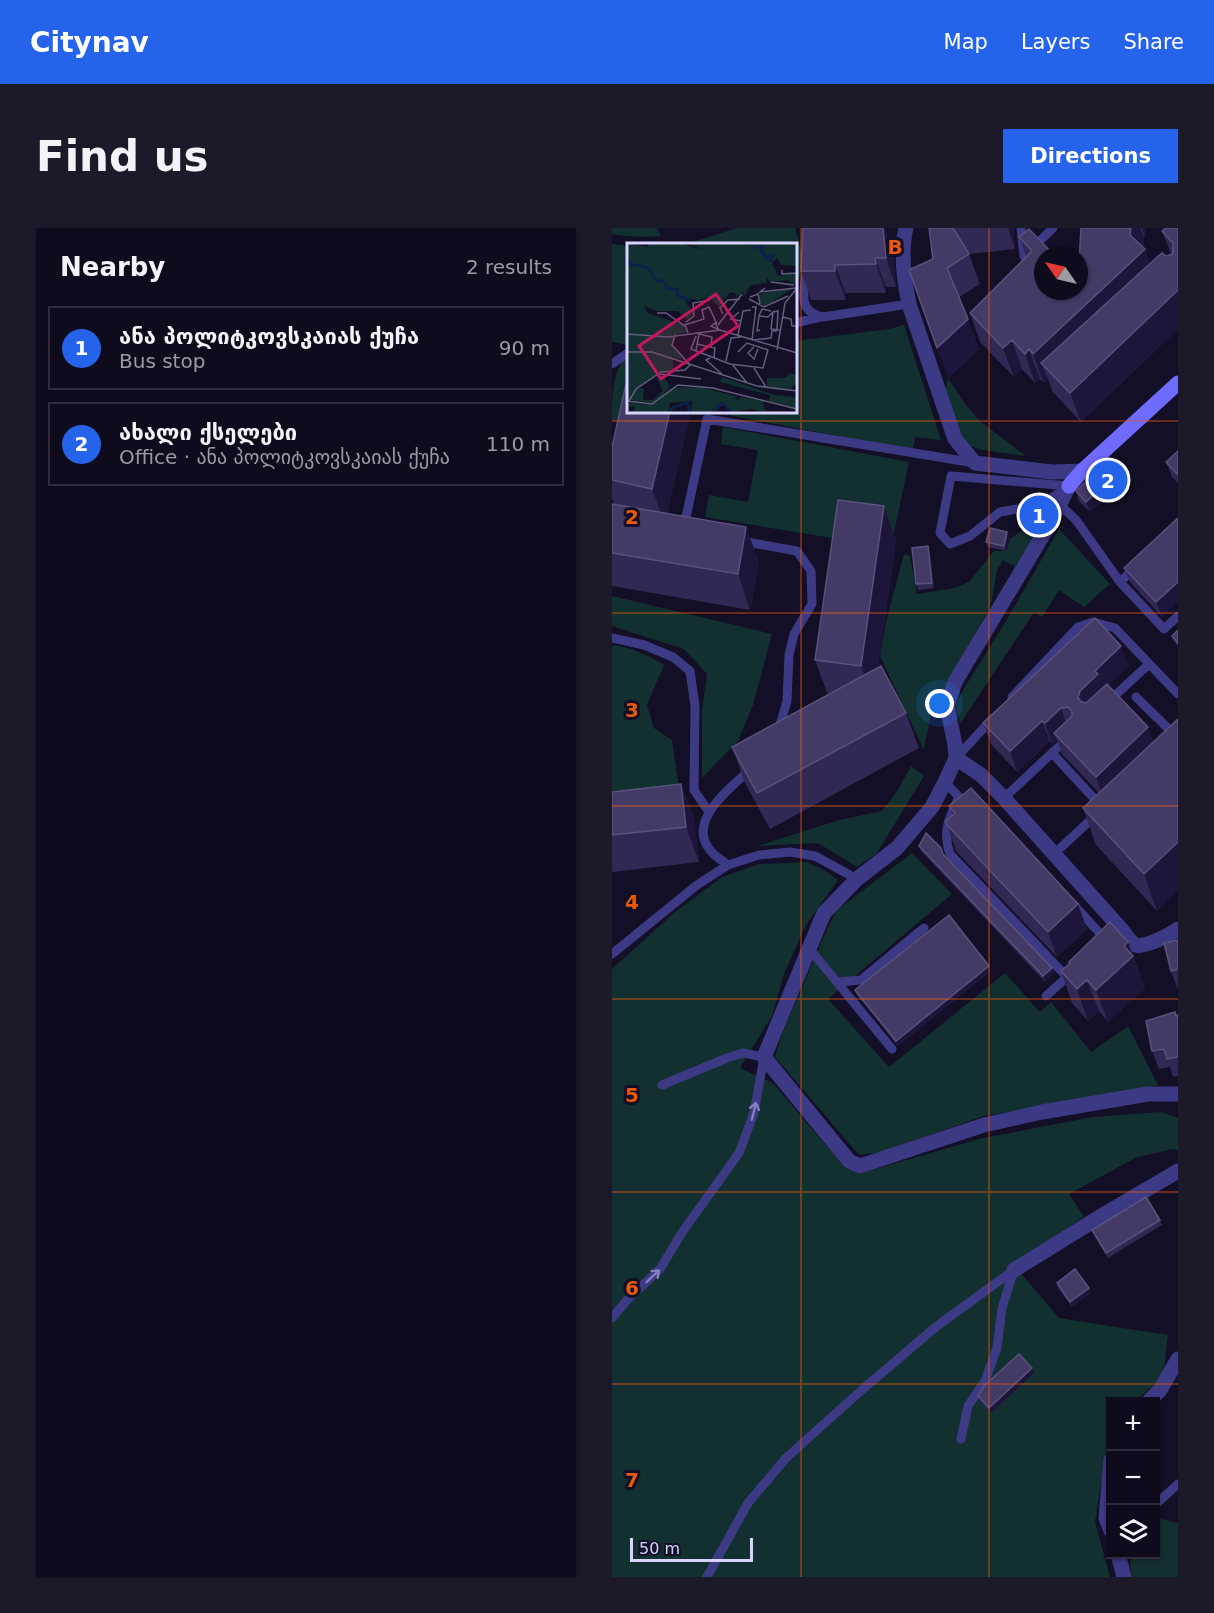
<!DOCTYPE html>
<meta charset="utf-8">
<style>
body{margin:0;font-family:"DejaVu Sans","Noto Sans Georgian",sans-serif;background:#1c1929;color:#f1f3f6}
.controls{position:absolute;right:18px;bottom:18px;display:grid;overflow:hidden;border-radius:0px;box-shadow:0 2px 4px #0004}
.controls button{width:54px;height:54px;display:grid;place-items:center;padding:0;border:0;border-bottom:2px solid #2e2b3b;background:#0e0b1c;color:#f1f3f6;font:30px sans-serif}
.compass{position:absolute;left:422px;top:18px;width:54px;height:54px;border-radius:50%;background:#0e0b1c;box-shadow:0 2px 4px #0004;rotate:304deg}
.scale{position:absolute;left:18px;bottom:15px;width:123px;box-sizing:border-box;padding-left:6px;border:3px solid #d9d4ff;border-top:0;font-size:16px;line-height:21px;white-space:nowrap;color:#d9d4ff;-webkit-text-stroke:4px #130f26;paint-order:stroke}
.you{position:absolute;left:328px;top:476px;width:21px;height:21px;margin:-15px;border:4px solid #fff;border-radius:50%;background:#1a73e8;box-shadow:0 0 0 9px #1a73e833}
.badge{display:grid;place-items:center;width:39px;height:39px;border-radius:50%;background:#2563eb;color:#fff;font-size:20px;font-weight:700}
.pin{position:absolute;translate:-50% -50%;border:3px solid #fff;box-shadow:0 2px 6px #0006}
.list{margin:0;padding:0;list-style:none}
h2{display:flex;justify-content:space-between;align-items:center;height:78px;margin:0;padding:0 24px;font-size:26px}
h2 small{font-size:20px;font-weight:400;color:#9b9ba3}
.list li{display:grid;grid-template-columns:39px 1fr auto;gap:18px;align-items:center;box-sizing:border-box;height:84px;margin:0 12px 12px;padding:0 12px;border:2px solid #2e2b3b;border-radius:0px}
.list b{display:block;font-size:22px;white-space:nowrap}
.list p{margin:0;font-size:20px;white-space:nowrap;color:#9b9ba3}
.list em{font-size:20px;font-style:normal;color:#9b9ba3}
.icon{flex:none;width:33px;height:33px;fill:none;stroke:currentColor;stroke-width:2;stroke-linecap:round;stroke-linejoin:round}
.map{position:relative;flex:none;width:566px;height:1349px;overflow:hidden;border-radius:0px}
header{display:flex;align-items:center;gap:36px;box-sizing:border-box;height:84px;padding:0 30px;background:#2563eb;color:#fff}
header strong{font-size:28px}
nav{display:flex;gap:33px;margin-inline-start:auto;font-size:21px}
.intro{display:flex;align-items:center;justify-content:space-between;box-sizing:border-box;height:144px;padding:0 36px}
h1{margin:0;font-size:42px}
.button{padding:15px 27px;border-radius:0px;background:#2563eb;color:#fff;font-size:21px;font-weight:700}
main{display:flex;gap:36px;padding:0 36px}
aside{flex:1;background:#0e0b1c;border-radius:0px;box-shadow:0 2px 4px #0004}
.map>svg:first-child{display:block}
.green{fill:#12302f}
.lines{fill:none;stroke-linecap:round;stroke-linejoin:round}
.lane{stroke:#3d3a85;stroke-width:9}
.street{stroke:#3d3a85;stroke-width:15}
.secondary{stroke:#6f6bff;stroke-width:15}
.wall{fill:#312854}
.shaded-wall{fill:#1d163a}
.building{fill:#433a66;stroke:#5a527e;stroke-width:1.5}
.oneway{stroke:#837fbc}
.grid{fill:none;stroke:#e8590c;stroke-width:1.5;stroke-opacity:0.55}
.inset-river{fill:none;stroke:#0c2248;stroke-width:3}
.inset-road{fill:none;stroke:#625e7d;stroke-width:1.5}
.view{fill:#c2185b;fill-opacity:0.15;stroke:#c2185b;stroke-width:3}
.inset-edge{fill:none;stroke:#d9d4ff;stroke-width:3}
.grid-label{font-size:20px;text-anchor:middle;font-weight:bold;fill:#e8590c;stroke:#130f26;stroke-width:6;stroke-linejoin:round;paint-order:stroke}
</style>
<header>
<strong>Citynav</strong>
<nav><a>Map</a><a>Layers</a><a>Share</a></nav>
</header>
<div class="intro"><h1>Find us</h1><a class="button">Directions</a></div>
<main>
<aside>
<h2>Nearby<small>2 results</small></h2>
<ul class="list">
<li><span class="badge">1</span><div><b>ანა პოლიტკოვსკაიას ქუჩა</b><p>Bus stop</p></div><em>90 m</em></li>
<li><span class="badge">2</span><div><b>ახალი ქსელები</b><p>Office · ანა პოლიტკოვსკაიას ქუჩა</p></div><em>110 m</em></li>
</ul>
</aside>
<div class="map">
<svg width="566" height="1349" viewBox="0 0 566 1349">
<rect width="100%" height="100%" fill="#130f26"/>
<path class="green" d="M0 0H45L49 8C32 9 17 9 0 6Z
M125 0H183C192 27 192 38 183 65V16H74Z
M0 16 16 18V117L0 114Z
M292 97 329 212 304 209 300 222 95 183H183V113L277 101Z
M16 130 15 194 0 192C0 171 0 138 16 130Z
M336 150 354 177 369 194 414 228 370 222 354 216 346 204 333 165Z
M111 199 297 234 281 310 234 305 232 312 93 289 97 267 136 274 146 222 109 216Z
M435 286 403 339 391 332 385 342 379 377 319 485 312 522 268 428 274 394 292 326 298 328 305 366 343 360 357 354 382 323H394L399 310Z
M447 301 498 356 472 379 447 362 430 389 422 384 348 496 344 476 351 462 394 393Z
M0 368 160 406 141 477 126 513 90 550V483L95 446 72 421 0 398Z
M0 417C19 419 36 427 52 437L35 477 42 500 60 512 67 560 0 568Z
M299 538 312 548 265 625 245 639 206 615 145 618 227 592 270 583 284 565Z
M300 625 340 666 216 771 277 839 393 745 428 784 439 774 479 824 516 798 546 857 372 888 269 924 247 927 163 829 170 806 216 699 225 682Z
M195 634 215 644 226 652 194 697 172 746 160 788 128 840 161 855 233 940 253 944 367 911 481 889 549 884 566 890V923L562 921 525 929 457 966 472 989 401 1036 447 1090 556 1107 552 1142 540 1159 523 1173 499 1174 498 1199 483 1294 498 1349H0V741L63 684 110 649 147 636Z
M544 1290 566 1295V1349H520L518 1334 521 1327 544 1326Z"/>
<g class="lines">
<path class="lane" d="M409 0 412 28 441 0
M194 44C192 64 185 84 211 89L297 76
M183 95 208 89
M0 136 16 125
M339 248 457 258 429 277 388 284 358 308 338 316 328 305Z
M447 276 464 292 508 354
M72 299 95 191 363 235
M129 313 185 323 199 343 200 376 182 406 177 427 175 473 166 504
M524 339 508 354 552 401 566 388
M0 410 32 417 61 429 78 443 83 478 82 562 97 584
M400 469 466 399 481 394 503 400 566 466
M524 469 566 510
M497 473 537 436
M440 525 489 578
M344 530 381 490
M333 554 347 569C337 590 330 603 338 626L455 749 458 746
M392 570 456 510
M442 626 485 586
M116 637C110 632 102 628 98 622 74 593 119 559 138 542
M461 676 494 712
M196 719 280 821
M0 726 85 657 116 637 147 627 178 624 203 628 245 651
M227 754 249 752 312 700
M434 768 455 749
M0 1090 15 1072 48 1041 71 1003 127 925 142 885 152 829 131 825 115 830 50 857
M349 1211 356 1178 373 1153 385 1120 390 1080 402 1042
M544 1276 566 1256
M95 1349 136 1275 174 1230 252 1160 325 1098 402 1042"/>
<path class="street" d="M294 0C288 24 292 52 297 76L343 211 363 235 440 244 470 243
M457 258 434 302 343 454 335 478 343 517 344 530 333 554 320 579 285 620 245 651 212 685 152 829 237 933 248 938 372 897 430 884 536 866H566
M344 530 369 547 392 570 510 702C514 707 518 714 523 717 532 720 558 707 566 701
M402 1042 491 987 566 943
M536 1174 548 1162 566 1131
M499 1232 494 1290 499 1303
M506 1326 512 1349"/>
<path class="secondary" d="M457 258 470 243 566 155"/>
</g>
<path class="wall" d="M191 0H273L281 23 284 59H274V65H234V72H199L189 43Z
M317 0H401L403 21 357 26 368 56 347 69 367 121 336 150Z
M468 0H534L533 9H532L531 19 533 21 538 35 559 26 550 3 566 0V101L469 194 440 163 436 151 432 155 428 151 423 155 410 141 402 149 368 114 358 85 414 28 407 9 467 63 469 4Z
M79 183 55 285 147 334 138 382 0 358V276H2L0 270V219Z
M566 223V255L560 249 554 234Z
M508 255 478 284 467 273 464 263Z
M272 278 284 313 266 439 294 485 307 520 158 601 133 555 120 519 216 467 203 432Z
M566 290 550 389 518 354 512 340Z
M395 304 397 310 394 323 376 319 374 314Z
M316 318 318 323 322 360 306 362 304 356Z
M566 402V418L562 413 560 408Z
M517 439 497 457 545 683 484 617 471 580 487 565 450 526 445 512 440 516 438 513 405 544 379 516 371 495Z
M69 556 82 591 87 634 0 644V564Z
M337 578 475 701 445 729 344 623 335 597 341 587Z
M307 618 331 626 440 740 442 745 433 754 309 623Z
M566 712V762L559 743Z
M516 714 533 760 496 794 487 783 476 793 460 775 449 743 457 736V734Z
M379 743 286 818 245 767 243 762Z
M564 787H566V848L561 849 558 839 547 841 540 823Z
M548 992 550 997 496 1030 482 1007 480 1002Z
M445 1055 479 1065 460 1079 446 1060Z
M422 1145 379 1185 368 1173 366 1168Z"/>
<path class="shaded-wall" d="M271 0H273L281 23 284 59 274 30Z
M396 0H401L403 21Z
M519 0H528L532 9 530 23 533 21 543 50 429 135 436 151 432 155 421 126 518 7Z
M530 0H534L533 9Z
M263 30 274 59V65L264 36Z
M223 37 234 65V72L223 43Z
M566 62V101L469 194 458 165Z
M356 91 367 121 336 150 325 120Z
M400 112 410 141 402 149 391 120Z
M417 121 428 151 423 155 413 126Z
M58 183H79L53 296 40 261Z
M505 245 508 255 478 284 474 274Z
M272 278 284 313 261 474 249 438Z
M134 299 147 334 138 382 126 346Z
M395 304 397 310 394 323 392 318Z
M316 318 318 323 322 360 320 355Z
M566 354V374L550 389 544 374Z
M509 418 517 439 492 462 475 484 466 470 468 463 483 443Z
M449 480 456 501 442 505 445 512 440 516 433 495Z
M430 493 438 513 405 544 398 523Z
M536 499 544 520 491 569 484 549Z
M69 556 82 591 87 634 74 599Z
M566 614V663L545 683 532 646Z
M466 676 475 701 445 729 436 704Z
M516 714 533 760 496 794 484 762 512 718Z
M377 738 379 743 286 818 284 813Z
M440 740 442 745 433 754 431 748Z
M475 752 487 783 476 793 465 761Z
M477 1060 479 1065 460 1079 458 1074Z
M420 1140 422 1145 379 1185 377 1180Z"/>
<path class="building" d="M191 0H271L274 30H263L264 36 223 37V43H189Z
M317 0H341L357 26 335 40 356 91 325 120 297 42 321 31Z
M469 0H519L518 7 533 21 421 126 417 121 413 126 400 112 391 120 358 85 420 23 407 9 417 1 442 27H431V63H467V36Z
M554 0H566V62L458 165 429 135 543 31 550 25 554 28 561 26V15L550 3Z
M16 147V183H58L40 261 0 252V219Z
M566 223V247L554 234Z
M494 234 505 245 474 274 464 263Z
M226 272 272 278 249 438 203 432Z
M0 276 134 299 126 346 0 325Z
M566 290V354L544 374 512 340Z
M378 300 395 304 392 318 374 314Z
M316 318 320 355 304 356 300 320Z
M483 390 509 418 483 443 486 446 468 463 466 470 470 474 474 475 495 456 536 499 484 549 442 505 460 488V483L456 479 449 480 433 495 430 493 398 523 371 495Z
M566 402V415L560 408Z
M269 438 294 485 145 565 120 519Z
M566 491V614L532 646 471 580Z
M69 556 74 599 0 607V564Z
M359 560 466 676 436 704 335 597 334 593 343 585 337 578Z
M314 605 329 620 331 626 440 740 431 748 307 618Z
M337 687 377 738 284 813 243 762Z
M498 694 516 714 512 718 521 728 484 762 475 752 465 761 449 743 458 735 457 734Z
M566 712V741L559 743 552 715Z
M563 784 564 788 566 787V829L555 831 552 821 540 823 534 793Z
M534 969 548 992 494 1025 480 1002Z
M463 1041 477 1060 458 1074 445 1055Z
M407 1126 420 1140 377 1180 366 1168 373 1157Z"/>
<defs><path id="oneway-shaft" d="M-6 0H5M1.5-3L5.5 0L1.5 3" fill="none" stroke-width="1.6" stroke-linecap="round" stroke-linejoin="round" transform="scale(1.5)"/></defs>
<g class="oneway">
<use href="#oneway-shaft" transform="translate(142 883) rotate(-76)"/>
<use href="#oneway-shaft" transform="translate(41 1048) rotate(-43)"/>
</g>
<path class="grid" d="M189 0V1349M377 0V1349M0 193H566M0 385H566M0 578H566M0 771H566M0 964H566M0 1156H566"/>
<g transform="translate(15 15)">
<rect width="170" height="170" fill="#130f26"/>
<path d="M0 0 20 4 23 0H53L75 7 60 0H169V23L154 22 150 15 145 20 151 33 169 30V42L160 37 143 39 139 33 140 40 124 42 116 55 117 48 109 54V51L103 49 92 64 82 54 71 57 57 55 66 71 60 77 51 68H30L17 63 21 70 56 82 61 89 50 91 44 101 56 117 45 114 47 126 34 129 12 145 17 146 16 157H26L36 148 30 135 36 132 43 144 29 157 24 160 0 157ZM167 45 138 63 133 60 132 51ZM163 130 169 132V140L163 147 140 143V135H158ZM95 134 147 152 169 154V165L142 158 143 152 92 139ZM46 144 77 145 112 154 106 155 112 157 113 154 136 158 138 169 124 166 106 169 94 159 85 169H64L65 158 43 160 41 169H6L8 164 0 163V159L19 162Z" fill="#12302f"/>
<path class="inset-river" d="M123 0 128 5 137 2 134 8 139 15 147 12 143 17 146 19M0 13 3 21 21 25 29 37 37 39 40 45 51 47 50 52 64 58M43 169 45 165 61 159 62 169M87 169 95 160 105 169"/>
<path class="inset-road" d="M155 27V31L170 30M144 39 167 42M138 45 133 49 169 45M123 54 131 51 133 61M122 56 137 64 161 53M144 68 135 66 132 73 141 74 146 69M112 69 104 76 114 78M30 70H39L59 84 61 90M96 71 93 65 101 57 113 56M132 73 130 88 133 87M155 74 164 76 165 83H170M59 79 67 73 66 60 83 57M88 80 92 87 84 83ZM57 82 77 76 75 67 82 64 90 81M91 82 115 51M150 86 151 68 146 69 144 86 153 87M0 91 41 94 93 87 170 110M48 92 45 102 63 122M111 92 116 68 124 67M69 93 64 106 103 121 136 125 141 107M125 97 129 64H125M126 97 144 95 145 88H150M70 101 88 105 87 114M127 104 121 110 127 116 131 106M69 107 72 91 85 94 84 104M150 107 158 60 170 45M0 109H25L130 143 170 148M111 109 120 100 141 107M83 115 79 117 96 132M99 118 104 95 114 94M105 121 120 140M127 125 139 144M33 131 74 136M0 158 25 161 51 142 86 145 170 166M2 158 9 146 34 129 58 127 63 122"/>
<path class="view" d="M89 51 111 83 34 136 12 103Z"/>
<rect width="170" height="170" class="inset-edge"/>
</g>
<g class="grid-label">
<text x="283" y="26">B</text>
<text x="20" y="296">2</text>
<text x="20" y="489">3</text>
<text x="20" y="681">4</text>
<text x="20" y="874">5</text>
<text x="20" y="1067">6</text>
<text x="20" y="1259">7</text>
</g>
</svg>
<div class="controls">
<button>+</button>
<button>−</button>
<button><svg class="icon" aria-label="layers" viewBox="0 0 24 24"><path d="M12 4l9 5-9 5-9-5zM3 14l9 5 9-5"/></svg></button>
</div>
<svg class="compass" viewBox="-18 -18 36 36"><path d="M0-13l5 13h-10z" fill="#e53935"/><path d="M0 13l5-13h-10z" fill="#9b9ba3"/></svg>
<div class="scale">50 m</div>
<div class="you"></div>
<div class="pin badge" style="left:427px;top:287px">1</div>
<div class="pin badge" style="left:496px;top:252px">2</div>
</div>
</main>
